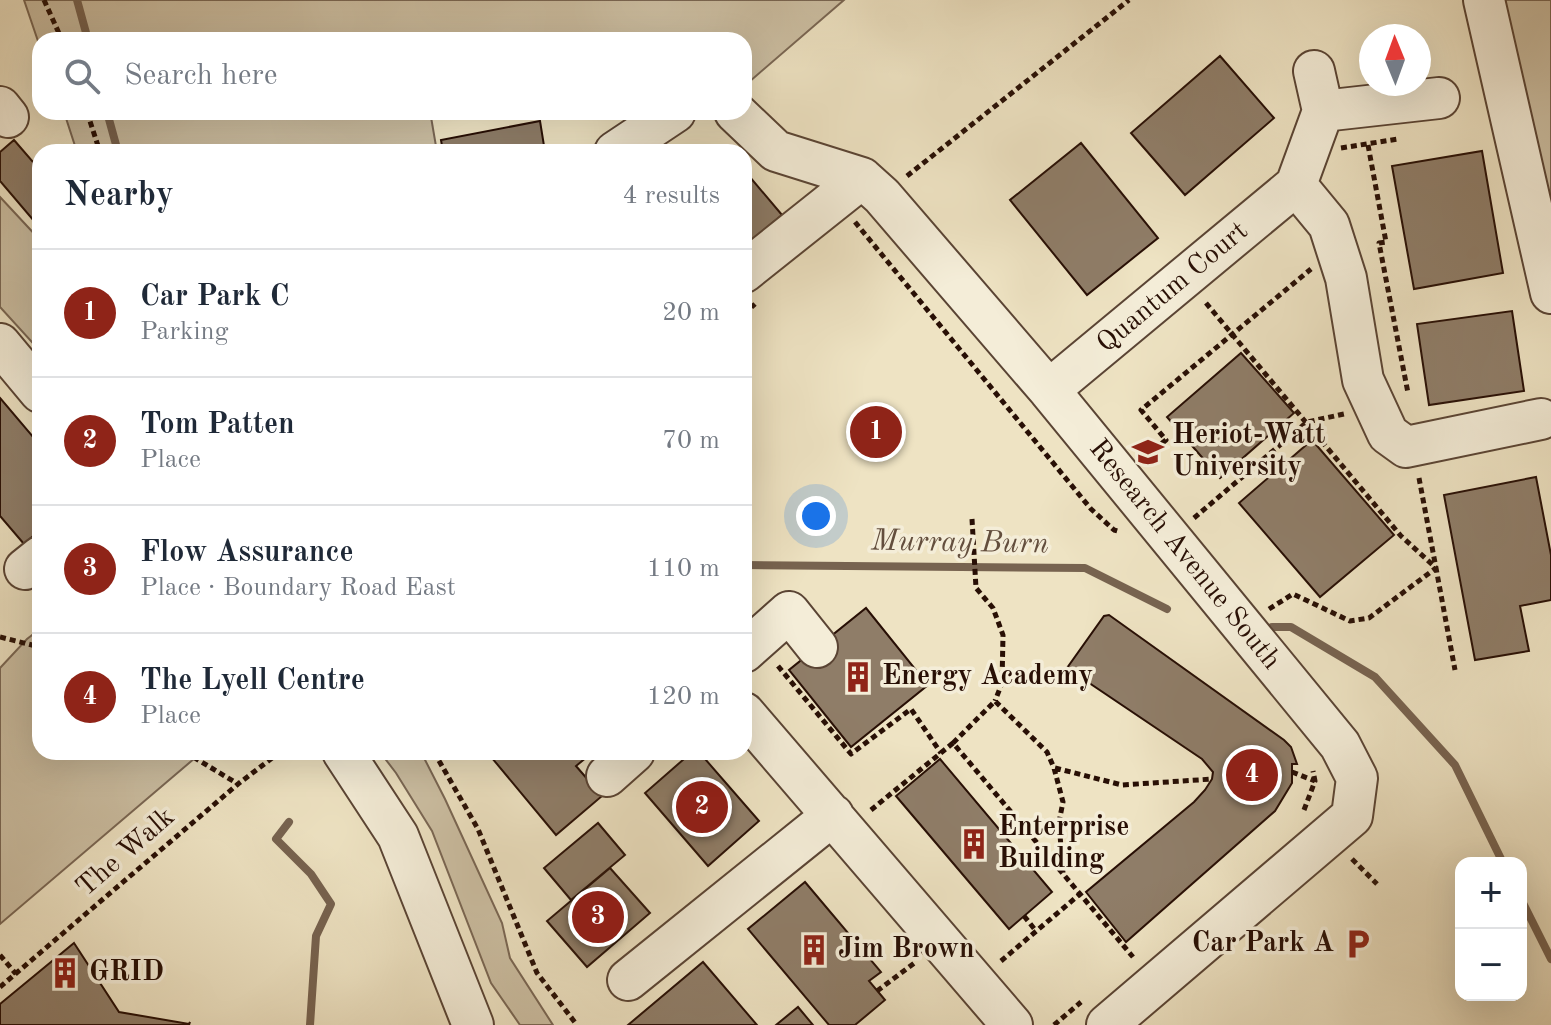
<!DOCTYPE html>
<meta charset="utf-8">
<style>
body{margin:0;font-family:"Old Standard TT",serif;background:#f6f6f7;color:#1f2937}
.controls{position:absolute;right:24px;bottom:24px;display:grid;overflow:hidden;border-radius:16px;box-shadow:0 8px 32px #0002}
.controls button{width:72px;height:72px;display:grid;place-items:center;padding:0;border:0;border-bottom:2px solid #e0e1e3;background:#fff;color:#1f2937;font:40px sans-serif}
.compass{position:absolute;left:1359px;top:24px;width:72px;height:72px;border-radius:50%;background:#fff;box-shadow:0 8px 32px #0002;rotate:359deg}
.you{position:absolute;left:816px;top:516px;width:28px;height:28px;margin:-20px;border:6px solid #fff;border-radius:50%;background:#1a73e8;box-shadow:0 0 0 12px #1a73e833}
.badge{display:grid;place-items:center;width:52px;height:52px;border-radius:50%;background:#8f2418;color:#fff;font-size:26px;font-weight:700}
.pin{position:absolute;translate:-50% -50%;border:4px solid #fff;box-shadow:0 2px 8px #0006}
.list{margin:0;padding:0;list-style:none}
h2{display:flex;justify-content:space-between;align-items:center;height:104px;margin:0;padding:0 32px;font-size:34px}
h2 small{font-size:26px;font-weight:400;color:#747a83}
.list li{display:grid;grid-template-columns:52px 1fr auto;gap:24px;align-items:center;box-sizing:border-box;height:128px;padding:0 32px;border-top:2px solid #e0e1e3}
.list b{display:block;font-size:30px;white-space:nowrap}
.list p{margin:0;font-size:26px;white-space:nowrap;color:#747a83}
.list em{font-size:26px;font-style:normal;color:#747a83}
.icon{flex:none;width:44px;height:44px;fill:none;stroke:currentColor;stroke-width:2;stroke-linecap:round;stroke-linejoin:round}
.map{position:relative;flex:none;width:1551px;height:1025px;overflow:hidden}
.search{position:absolute;background:#fff;box-shadow:0 8px 32px #0002;left:32px;top:32px;width:720px;height:88px;display:flex;align-items:center;gap:20px;box-sizing:border-box;padding:0 28px;border-radius:24px;color:#747a83;font-size:30px}
.panel{position:absolute;background:#fff;box-shadow:0 8px 32px #0002;left:32px;top:144px;width:720px;height:616px;border-radius:24px}
.map>svg:first-child{display:block}
.green{fill:#ccbfa3;stroke:#7a6754;stroke-width:2}
.lines{fill:none;stroke-linecap:round;stroke-linejoin:round}
.stream{stroke:#776350;stroke-width:8}
.building{fill:#8f7d68;stroke:#280f05;stroke-width:2}
.minor-casing{stroke:#5a4434;stroke-width:44}
.path{stroke:#280f05;stroke-width:5;stroke-dasharray:6 4;stroke-linecap:butt}
.minor{stroke:#f4edd8;stroke-width:40}
.labels{text-anchor:middle;dominant-baseline:central;stroke-width:7;stroke-linejoin:round;paint-order:stroke}
.street-label{font-size:28px;fill:#280f05;stroke:#f4edd8}
.poi-label{font-size:28px;font-weight:bold;fill:#280f05;stroke:#f4edd8;text-anchor:start}
.water-label{font-size:30px;font-style:italic;fill:#634e3d;stroke:#f4edd8}
</style>
<div class="map">
<svg width="1551" height="1025" viewBox="0 0 1551 1025">
<rect width="100%" height="100%" fill="#eee3c3"/>
<filter id="stains"><feTurbulence type="fractalNoise" baseFrequency=".0025" numOctaves="4"/><feColorMatrix values="0 0 0 0 .2 0 0 0 0 .09 0 0 0 0 .02 0 0 0 .5 -.17"/></filter>
<radialGradient id="worn" r=".72"><stop offset=".6" stop-color="#630" stop-opacity="0"/><stop offset="1" stop-color="#630" stop-opacity=".3"/></radialGradient>
<path class="green" d="M24 0H844L749 82 744 75V40H40V47Z
M1497 0H1551V240Z
M64 112H454L431 117 437 152H77Z
M0 197 40 240V351L0 307Z
M40 629V752H202L0 924V668L27 639Z
M380 752H421L445 799 502 923 510 958 553 1025H520L491 983 432 831 396 773Z"/>
<g class="lines">
<path class="stream" d="M77 0 88 40
M107 112 118 152
M744 565 1085 568 1167 609
M1272 627H1291L1375 677 1455 765 1503 863
M289 822 276 839 311 874 331 904 316 936 310 1025
M1521 899 1551 959"/>
</g>
<path class="building" d="M1220 56 1274 118 1185 195 1131 133Z
M540 121 545 152H443L441 140Z
M14 140 40 170V228L0 181V152Z
M1081 143 1158 238 1087 295 1010 200Z
M1482 151 1503 273 1414 289 1392 166Z
M744 170 782 215 744 247Z
M1512 311 1524 391 1429 405 1417 324Z
M1241 353 1294 413 1220 478 1167 417Z
M0 398 40 445V530L24 544 0 516Z
M1312 440 1394 535 1320 597 1239 503Z
M1536 477 1551 555V600L1520 606 1529 651 1475 660 1444 495Z
M866 608 928 685 851 747 789 670Z
M1109 615 1284 740 1291 747 1297 764H1292V783L1275 811 1126 942 1086 892 1194 802 1205 790 1212 779 1213 772 1202 759 1067 668 1104 616Z
M487 752H593L576 766 602 796 556 835Z
M692 752H699L759 821 708 866 645 793Z
M940 759 1052 892 1009 929 896 796Z
M598 823 625 855 571 900 544 868Z
M610 868 650 913 587 967 547 921Z
M805 882 881 972 869 981 885 1000 855 1025H829L748 929Z
M74 943 119 1012 189 1024 190 1022 189 1025H0V1004Z
M703 962 757 1025H628Z
M798 1007 813 1025H776Z"/>
<g class="lines">
<defs>
<path id="minor" d="M1484 0 1551 293
M1314 71 1323 111
M1439 98 1323 111 1296 185 1329 225 1346 278 1363 380 1388 434 1406 447 1541 419
M0 107 8 117
M735 112 776 151 862 178 882 196 1049 390 1340 745 1357 778 1352 816 1107 1025
M615 152 675 112
M744 272 862 178
M0 344 40 392
M1049 390 1296 185
M25 569 40 557
M744 652 789 612 817 647
M744 713 1012 1025
M343 752 398 836 473 1025
M607 776 634 752
M628 980 833 815"/>
</defs>
<use href="#minor" class="minor-casing"/>
<path class="path" d="M44 0 62 40
M87 112 100 152
M1368 145 1386 242 1379 243 1408 393
M1341 148 1398 139
M907 176 1129 0
M855 222 1091 509 1114 530 1121 532
M1206 303 1401 536 1436 568 1455 670
M744 314 755 304
M1146 456 1166 440 1141 410 1311 269
M1194 518 1307 422 1344 414
M972 519 976 588 993 608 1003 635 1002 683 995 701
M1269 609 1293 594 1350 621 1369 618 1436 568 1419 478
M0 637 40 647
M778 666 851 754 911 709 941 753
M953 743 995 701 1047 752 1054 768 1063 802 1059 822 1063 873
M185 752 238 784
M434 752 478 829 537 973 577 1025
M1055 768 1122 785 1212 779
M1292 772 1315 781
M871 810 953 743 1133 957
M1304 810 1315 781 1313 771
M1352 859 1377 884
M1024 916 1036 931
M0 955 16 974
M1001 961 1080 894
M0 987 238 784 280 752
M877 991 917 961
M1054 1025 1081 1002"/>
<use href="#minor" class="minor"/>
</g>
<defs>
<symbol id="university-bare" viewBox="-9 -9 18 18"><path d="M0-5L7-2L0 1L-7-2ZM-4 1L0 2.5L4 1V4Q0 6-4 4Z" fill="#8f2418" stroke="#f4edd8" stroke-width="2.5" paint-order="stroke"/></symbol>
<symbol id="building-bare" viewBox="-9 -9 18 18"><path d="M-4-6H4V6H1V3H-1V6H-4ZM-2.5-4.3h1.7v1.8h-1.7ZM.8-4.3h1.7v1.8H.8ZM-2.5-1h1.7V.8h-1.7ZM.8-1h1.7V.8H.8Z" fill="#8f2418" stroke="#f4edd8" stroke-width="2.5" paint-order="stroke"/></symbol>
<symbol id="parking-bare" viewBox="-9 -9 18 18"><path d="M-3.5-5.5H1a3.5 3.5 0 0 1 0 7H-1V5.5H-3.5ZM-1-3.4V-.6H.8a1.4 1.4 0 0 0 0-2.8Z" fill="#8f2418" stroke="#f4edd8" stroke-width="2.5" paint-order="stroke"/></symbol>
</defs>
<g fill-rule="evenodd">
<use href="#university-bare" x="1126" y="430" width="44" height="44"/>
<use href="#building-bare" x="836" y="655" width="44" height="44"/>
<use href="#building-bare" x="952" y="822" width="44" height="44"/>
<use href="#parking-bare" x="1336" y="922" width="44" height="44"/>
<use href="#building-bare" x="792" y="928" width="44" height="44"/>
<use href="#building-bare" x="43" y="951" width="44" height="44"/>
</g>
<g class="labels">
<g class="street-label">
<text transform="translate(1173 288) rotate(-40)">Quantum Court</text>
<text transform="translate(1184 555) rotate(51)">Research Avenue South</text>
<text transform="translate(126 853) rotate(-41)">The Walk</text>
</g>
<g class="poi-label">
<text x="1172" y="436">Heriot-Watt<tspan x="1172" dy="32">University</tspan></text>
<text x="882" y="677">Energy Academy</text>
<text x="998" y="828">Enterprise<tspan x="998" dy="32">Building</tspan></text>
<text x="1334" y="944" text-anchor="end">Car Park A</text>
<text x="838" y="950">Jim Brown</text>
<text x="89" y="973">GRID</text>
</g>
<g class="water-label">
<text transform="translate(960 543) rotate(1)">Murray Burn</text>
</g>
</g>
<rect width="100%" height="100%" filter="url(#stains)"/>
<rect width="100%" height="100%" fill="url(#worn)"/>
</svg>
<div class="controls">
<button>+</button>
<button>−</button>
</div>
<svg class="compass" viewBox="-18 -18 36 36"><path d="M0-13l5 13h-10z" fill="#e53935"/><path d="M0 13l5-13h-10z" fill="#747a83"/></svg>
<div class="you"></div>
<div class="pin badge" style="left:876px;top:432px">1</div>
<div class="pin badge" style="left:702px;top:807px">2</div>
<div class="pin badge" style="left:598px;top:917px">3</div>
<div class="pin badge" style="left:1252px;top:775px">4</div>
<div class="search"><svg class="icon" aria-label="search" viewBox="0 0 24 24"><circle cx="10" cy="10" r="6"/><path d="M15 15l6 6"/></svg>Search here</div>
<section class="panel">
<h2>Nearby<small>4 results</small></h2>
<ul class="list">
<li><span class="badge">1</span><div><b>Car Park C</b><p>Parking</p></div><em>20 m</em></li>
<li><span class="badge">2</span><div><b>Tom Patten</b><p>Place</p></div><em>70 m</em></li>
<li><span class="badge">3</span><div><b>Flow Assurance</b><p>Place · Boundary Road East</p></div><em>110 m</em></li>
<li><span class="badge">4</span><div><b>The Lyell Centre</b><p>Place</p></div><em>120 m</em></li>
</ul>
</section>
</div>
